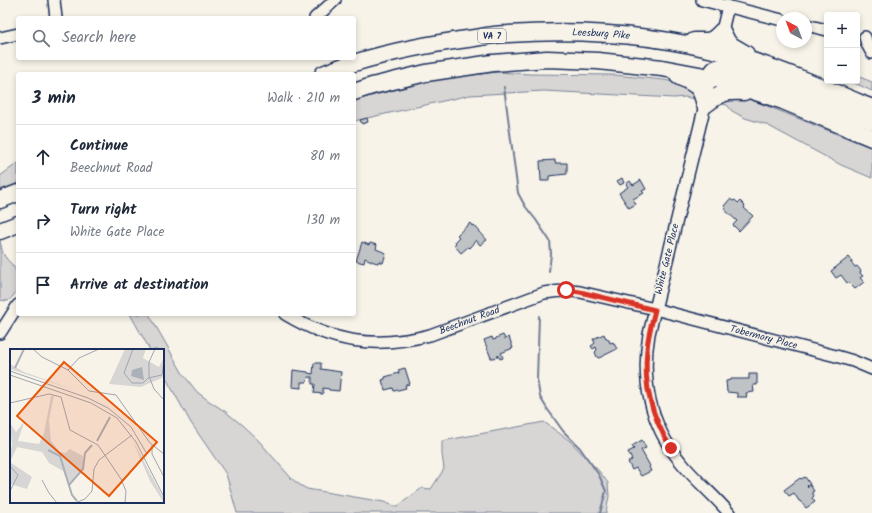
<!DOCTYPE html>
<meta charset="utf-8">
<style>
body{margin:0;font-family:Kalam,sans-serif;background:#f6f6f7;color:#1f2937}
.controls{position:absolute;right:12px;top:12px;display:grid;overflow:hidden;border-radius:4px;box-shadow:0 2px 6px #0003}
.controls button{width:36px;height:36px;display:grid;place-items:center;padding:0;border:0;border-bottom:1px solid #e0e1e3;background:#fff;color:#1f2937;font:20px sans-serif}
.compass{position:absolute;left:776px;top:12px;width:36px;height:36px;border-radius:50%;background:#fff;box-shadow:0 2px 6px #0003;rotate:319deg}
.stop{position:absolute;width:12px;height:12px;margin:-9px;border:3px solid #d93025;border-radius:50%;background:#fff}
.stop.end{background:#d93025;border-color:#fff;box-shadow:0 1px 4px #0008}
.list{margin:0;padding:0;list-style:none}
h2{display:flex;justify-content:space-between;align-items:center;height:52px;margin:0;padding:0 16px;font-size:17px}
h2 small{font-size:13px;font-weight:400;color:#747a83}
.list li{display:grid;grid-template-columns:26px 1fr auto;gap:12px;align-items:center;box-sizing:border-box;height:64px;padding:0 16px;border-top:1px solid #e0e1e3}
.list b{display:block;font-size:15px;white-space:nowrap}
.list p{margin:0;font-size:13px;white-space:nowrap;color:#747a83}
.list em{font-size:13px;font-style:normal;color:#747a83}
.icon{flex:none;width:22px;height:22px;fill:none;stroke:currentColor;stroke-width:2;stroke-linecap:round;stroke-linejoin:round}
.map{position:relative;flex:none;width:872px;height:513px;overflow:hidden}
.search{position:absolute;background:#fff;box-shadow:0 2px 6px #0003;left:16px;top:16px;width:340px;height:44px;display:flex;align-items:center;gap:10px;box-sizing:border-box;padding:0 14px;border-radius:4px;color:#747a83;font-size:15px}
.panel{position:absolute;background:#fff;box-shadow:0 2px 6px #0003;left:16px;top:72px;width:340px;height:244px;border-radius:4px}
.map>svg:first-child{display:block}
.green{fill:#d7d6d4;stroke:#798299}
.lines{fill:none;stroke-linecap:round;stroke-linejoin:round}
.stream{stroke:#727c95;stroke-width:2}
.building{fill:#c0c3c5;stroke:#1b2f5e}
.minor-casing{stroke:#1b2f5e;stroke-width:14}
.highway-casing{stroke:#1b2f5e;stroke-width:19}
.minor{stroke:#f7f3e8;stroke-width:11}
.highway{stroke:#f7f3e8;stroke-width:16}
.route{stroke:#d93025;stroke-width:5}
.labels{text-anchor:middle;dominant-baseline:central;stroke-width:3;stroke-linejoin:round;paint-order:stroke}
.shield{fill:#f7f3e8;stroke:#5d6a87;stroke-width:1}
.shield-label{font-size:9px;font-weight:bold;fill:#1b2f5e}
.street-label{font-size:10px;fill:#1b2f5e;stroke:#f7f3e8}
.inset-river{fill:none;stroke:#acb0b9;stroke-width:2}
.inset-road{fill:none;stroke:#9fa5b1;stroke-width:1}
.view{fill:#e8590c;fill-opacity:0.15;stroke:#e8590c;stroke-width:2}
.inset-edge{fill:none;stroke:#1b2f5e;stroke-width:2}
</style>
<div class="map">
<svg width="872" height="513" viewBox="0 0 872 513">
<rect width="100%" height="100%" fill="#f7f3e8"/>
<filter id="ink" filterUnits="userSpaceOnUse"><feTurbulence type="fractalNoise" baseFrequency=".025" numOctaves="2"/><feDisplacementMap in="SourceGraphic" scale="8" xChannelSelector="R" yChannelSelector="G"/><feConvolveMatrix kernelMatrix="1 2 1 2 8 2 1 2 1" color-interpolation-filters="sRGB"/></filter>
<g filter="url(#ink)">
<path class="green" d="M498 72 530 74 615 75 664 80 689 85 699 100 685 97 674 98 544 91 470 95 354 121V101L359 99 438 79Z
M857 76 872 82V91L850 81H857Z
M721 98H747L872 148V178L841 165 765 124 745 118 732 111 727 105 717 103Z
M18 163V183L0 190V176Z
M0 241C1 245 2 250 3 253 5 258 10 262 13 266 22 279 20 291 8 301L0 300Z
M130 314H149L183 374 197 392 209 401 226 412 243 426 259 441 292 479 300 485 307 489 384 502 394 506H398L422 488 431 489 444 469 442 454V441L544 422 570 441 599 471 608 483 609 496 606 513H237L226 474 191 423 163 373V350H150Z"/>
<g class="lines">
<path class="stream" d="M504 87 518 193 525 206 536 220 550 241 551 254 549 272
M539 316 537 379 540 397 546 407 563 431 580 448 599 475 606 491 600 513"/>
</g>
<path class="building" d="M367 118 368 122 362 124 360 120Z
M555 160V163H567V174L549 176V181H541L540 161Z
M622 178 624 183 620 185 617 181Z
M641 180 646 189 642 191 644 193 633 199 636 204 629 208 619 193 628 187 626 184 630 181 633 185Z
M730 199 733 201 735 200 738 203 740 201 745 206 744 208 753 216 739 231 733 225 737 221 725 210 726 208 724 206Z
M470 223 472 226 474 225 487 240 480 245 476 240 469 248 468 247 461 253 454 245 456 243 455 241 459 237 457 235Z
M362 242 369 245 370 243 377 245 376 249 386 253 383 263 379 261 378 263 374 262 365 258 364 263 356 261Z
M849 257 852 261 851 262 855 267 857 266 861 271 860 273 863 276 860 278 864 282 855 289 848 282 847 283 841 275 836 278 831 271Z
M604 334 605 337H606L608 340H609L610 343 613 342 617 349 599 358 597 357 595 352 597 350 596 347 593 349 591 346 594 344 595 343 593 339Z
M503 335 505 339 509 337 513 348 501 353 503 358 500 359 498 355V357L493 358H491L484 340 492 337 493 340 496 339V338Z
M314 363H321V369L341 372 339 391 329 390V389L323 388V394L314 393 315 384H312V377H308L307 382H301V388L292 387 293 370 308 372V373L313 374Z
M405 368 410 384 405 385 406 388 394 391 393 388 385 390 382 380 385 379V377L399 373 398 370Z
M749 374H757V385H753L754 392 746 393 747 397H737V393L727 392 726 381 731 380V379H749Z
M642 440 646 448 641 450 650 466 649 467 651 471 641 476 636 468 632 470 628 462 632 460 628 452 634 449 632 446Z
M805 477 810 484 807 486 808 487 810 485 814 491 812 492 814 496 812 498 815 502 806 508 800 501H799L794 493 789 496 784 490 800 478 801 479Z"/>
<g class="lines">
<defs>
<g id="minor">
<path d="M54 0 56 18"/>
<path d="M702 0 782 20"/>
<path d="M315 18 335 0"/>
<path d="M806 25 827 30"/>
<path d="M722 31 728 6"/>
<path d="M865 37 867 44 872 53"/>
<path d="M0 38 18 34"/>
<path d="M710 77 705 105 649 334C641 380 650 425 680 461 695 480 714 495 729 513"/>
<path id="s1" d="M285 314C333 343 376 349 430 335L544 293C557 291 568 290 580 292L655 309 836 356 853 361 872 369"/>
<path d="M0 333 18 305"/>
</g>
<g id="highway">
<path d="M694 41C709 41 711 43 722 31L727 41 729 44 746 54"/>
<path id="s2" d="M323 74C333 70 343 66 354 63 393 51 435 43 475 38 486 36 497 34 508 34 583 29 661 35 733 55 781 69 827 89 872 108"/>
<path d="M678 76C696 85 700 84 705 105 721 93 724 91 744 92"/>
<path d="M710 77C712 73 713 69 717 68 726 65 744 73 753 76 794 89 833 105 872 121"/>
<path d="M354 92 372 86 426 73 493 63 547 59 598 61 662 68 710 77 783 101 872 138"/>
<path d="M0 200 18 193"/>
<path d="M0 231 18 224"/>
</g>
</defs>
<use href="#minor" class="minor-casing"/>
<use href="#highway" class="highway-casing"/>
<use href="#minor" class="minor"/>
<use href="#highway" class="highway"/>
</g>
</g>
<g class="lines" filter="url(#ink)">
<path class="route" d="M566 290 580 292 655 310C652 322 648 335 647 349 643 386 652 417 671 448"/>
</g>
<g class="labels">
<rect class="shield" x="478" y="29" width="28" height="14" rx="3"/>
<g class="shield-label">
<text x="492" y="36">VA 7</text>
</g>
<g class="street-label">
<text stroke="none"><textPath href="#s2" startOffset="283">Leesburg Pike</textPath></text>
<text transform="translate(667 259) rotate(-76)">White Gate Place</text>
<text stroke="none"><textPath href="#s1" startOffset="193">Beechnut Road</textPath></text>
<text stroke="none"><textPath href="#s1" startOffset="498">Tobermory Place</textPath></text>
</g>
</g>
<g transform="translate(10 349)">
<rect width="154" height="154" fill="#f7f3e8"/>
<path d="M115 0H136L133 9 149 18 154 8V28L131 38 99 35ZM0 15 14 23 68 42 0 20ZM44 46 39 71 41 92 50 103 55 104 60 100 73 107 74 120 58 135 53 122 39 114 32 103 7 98 0 113 22 128 17 140 0 135V102L2 96 0 74 6 83 14 73 8 92 29 95 34 84 41 47ZM122 90 154 150V154L140 132Z" fill="#d7d6d4"/>
<path d="M132 18 134 31 121 27 122 21Z" fill="#acb0b9"/>
<path class="inset-river" d="M5 19 14 0M87 92 100 68M38 101 50 107 62 146 67 152M59 136 73 120 75 104 82 96"/>
<path class="inset-road" d="M23 0 32 8 58 21 79 42 106 46 140 94 154 105M123 0 114 24 122 34H133L138 29 152 26 154 12M145 0 139 13V27L144 40 154 51M58 21 69 9 89 0M0 22 78 49 98 59 121 78 137 105M0 26 81 54 107 69 126 93 154 148M0 54 39 45 51 48 60 81 88 96 111 130 116 142 115 154M142 96V105L154 128M0 117 8 126 0 142M32 131 39 144 47 154M65 154 75 150 82 142 84 120 89 111 122 86"/>
<path class="view" d="M54 13 147 93 99 147 7 67Z"/>
<rect width="154" height="154" class="inset-edge"/>
</g>
</svg>
<div class="controls">
<button>+</button>
<button>−</button>
</div>
<svg class="compass" viewBox="-18 -18 36 36"><path d="M0-13l5 13h-10z" fill="#e53935"/><path d="M0 13l5-13h-10z" fill="#747a83"/></svg>
<div class="stop" style="left:566px;top:290px"></div>
<div class="stop end" style="left:671px;top:448px"></div>
<div class="search"><svg class="icon" aria-label="search" viewBox="0 0 24 24"><circle cx="10" cy="10" r="6"/><path d="M15 15l6 6"/></svg>Search here</div>
<section class="panel">
<h2>3 min<small>Walk · 210 m</small></h2>
<ul class="list">
<li><svg class="icon" aria-label="ahead" viewBox="0 0 24 24"><path d="M12 20V5M6 11l6-6 6 6"/></svg><div><b>Continue</b><p>Beechnut Road</p></div><em>80 m</em></li>
<li><svg class="icon" aria-label="right" viewBox="0 0 24 24"><path d="M7 20v-9h11M14 6l5 5-5 5"/></svg><div><b>Turn right</b><p>White Gate Place</p></div><em>130 m</em></li>
<li><svg class="icon" aria-label="arrive" viewBox="0 0 24 24"><path d="M6 21V4h12l-3 4 3 4H6"/></svg><div><b>Arrive at destination</b></div></li>
</ul>
</section>
</div>
